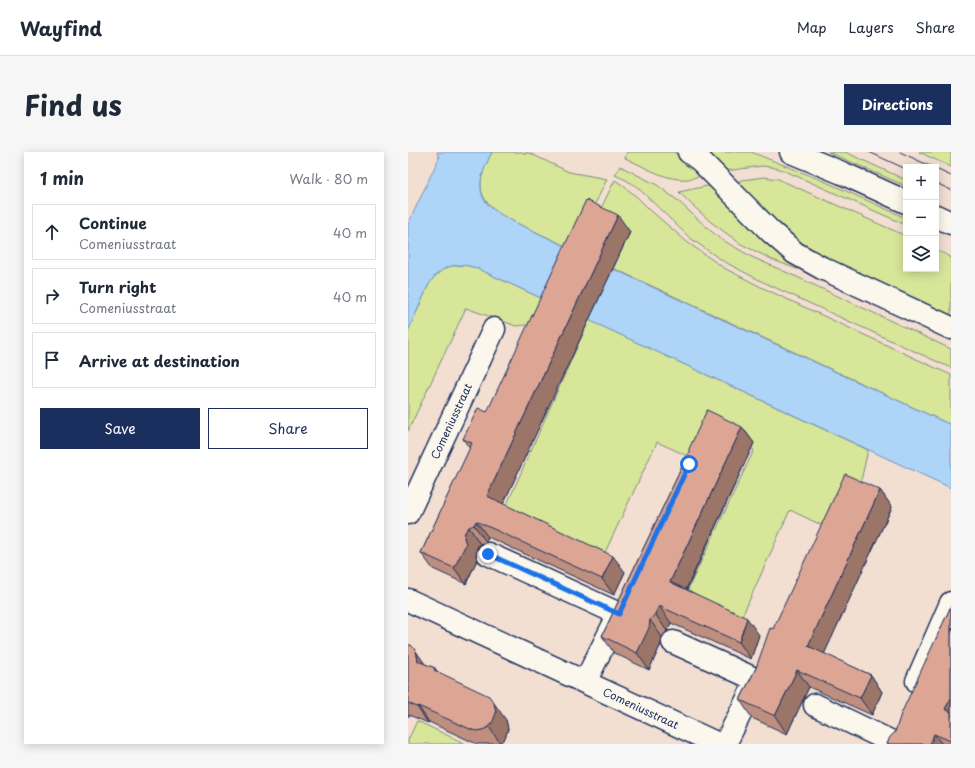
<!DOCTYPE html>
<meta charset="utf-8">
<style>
body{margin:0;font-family:"Playpen Sans",sans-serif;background:#f6f6f7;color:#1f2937}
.controls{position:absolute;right:12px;top:12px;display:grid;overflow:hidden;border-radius:0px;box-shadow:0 2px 10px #0003}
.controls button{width:36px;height:36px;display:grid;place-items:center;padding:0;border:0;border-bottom:1px solid #e0e1e3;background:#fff;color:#1f2937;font:20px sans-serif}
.stop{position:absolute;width:12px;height:12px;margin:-9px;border:3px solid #1a73e8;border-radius:50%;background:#fff}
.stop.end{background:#1a73e8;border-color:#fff;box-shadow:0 1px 4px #0008}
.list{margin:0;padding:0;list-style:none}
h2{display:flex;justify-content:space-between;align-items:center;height:52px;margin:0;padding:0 16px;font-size:17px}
h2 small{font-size:13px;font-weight:400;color:#747a83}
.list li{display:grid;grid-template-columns:26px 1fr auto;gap:12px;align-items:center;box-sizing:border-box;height:56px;margin:0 8px 8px;padding:0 8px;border:1px solid #e0e1e3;border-radius:0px}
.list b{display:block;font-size:15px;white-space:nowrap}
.list p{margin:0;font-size:13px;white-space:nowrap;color:#747a83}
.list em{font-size:13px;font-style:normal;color:#747a83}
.actions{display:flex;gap:8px;padding:12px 16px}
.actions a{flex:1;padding:9px 0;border:1px solid #1b2f5e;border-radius:0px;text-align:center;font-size:14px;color:#1b2f5e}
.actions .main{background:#1b2f5e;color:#fff}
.icon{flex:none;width:22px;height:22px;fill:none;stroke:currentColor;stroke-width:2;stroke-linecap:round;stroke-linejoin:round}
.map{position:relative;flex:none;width:543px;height:592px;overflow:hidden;border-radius:0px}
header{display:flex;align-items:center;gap:24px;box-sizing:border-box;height:56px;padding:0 20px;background:#fff;border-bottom:1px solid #e0e1e3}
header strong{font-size:19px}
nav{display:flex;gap:22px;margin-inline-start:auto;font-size:14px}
.intro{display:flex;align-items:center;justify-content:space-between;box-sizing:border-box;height:96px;padding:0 24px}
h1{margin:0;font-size:28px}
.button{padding:10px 18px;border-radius:0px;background:#1b2f5e;color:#fff;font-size:14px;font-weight:700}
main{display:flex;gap:24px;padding:0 24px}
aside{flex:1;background:#fff;border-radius:0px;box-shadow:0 2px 10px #0003}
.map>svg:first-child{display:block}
.green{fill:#d8e69a;stroke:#7a8a7c}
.water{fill:#aed4f8;stroke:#7392ba}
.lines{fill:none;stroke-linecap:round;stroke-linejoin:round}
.minor-casing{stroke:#1b2f5e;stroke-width:25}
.tertiary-casing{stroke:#1b2f5e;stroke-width:25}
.secondary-casing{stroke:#1b2f5e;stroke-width:25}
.minor{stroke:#fbf7ec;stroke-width:22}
.tertiary{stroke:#fbf7ec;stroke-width:22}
.secondary{stroke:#fbf7ec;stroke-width:22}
.tram{stroke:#1b2f5e;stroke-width:1}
.wall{fill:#be8f7f;stroke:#1b2f5e}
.shaded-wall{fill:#9b7468;stroke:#1b2f5e}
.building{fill:#dda694;stroke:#1b2f5e}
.route{stroke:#1a73e8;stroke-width:5}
.labels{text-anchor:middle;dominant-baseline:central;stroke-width:3;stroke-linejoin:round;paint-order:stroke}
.street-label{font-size:11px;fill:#1b2f5e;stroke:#fbf7ec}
</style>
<header>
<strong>Wayfind</strong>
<nav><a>Map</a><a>Layers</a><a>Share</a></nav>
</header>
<div class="intro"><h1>Find us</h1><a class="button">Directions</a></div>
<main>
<aside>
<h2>1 min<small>Walk · 80 m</small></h2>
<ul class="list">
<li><svg class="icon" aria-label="ahead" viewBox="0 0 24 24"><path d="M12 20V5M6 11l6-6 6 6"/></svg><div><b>Continue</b><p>Comeniusstraat</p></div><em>40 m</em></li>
<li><svg class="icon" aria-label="right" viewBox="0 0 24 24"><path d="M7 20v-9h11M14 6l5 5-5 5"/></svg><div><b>Turn right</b><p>Comeniusstraat</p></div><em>40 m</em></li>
<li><svg class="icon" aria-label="arrive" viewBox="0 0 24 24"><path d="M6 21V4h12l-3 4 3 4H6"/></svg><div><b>Arrive at destination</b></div></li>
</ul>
<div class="actions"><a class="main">Save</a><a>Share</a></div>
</aside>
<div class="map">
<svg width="543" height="592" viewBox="0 0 543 592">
<rect width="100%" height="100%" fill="#f2dfd2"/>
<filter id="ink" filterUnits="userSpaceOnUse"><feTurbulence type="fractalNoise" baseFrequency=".025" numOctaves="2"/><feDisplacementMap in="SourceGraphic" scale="8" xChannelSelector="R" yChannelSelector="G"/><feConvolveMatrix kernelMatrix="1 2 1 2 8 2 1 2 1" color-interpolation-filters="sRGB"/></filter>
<g filter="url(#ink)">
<path class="green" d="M84 0H114L118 2 119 0 161 20 199 27 183 60 172 101C155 93 139 85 122 77 110 72 94 65 84 56 80 52 76 47 74 41 70 26 78 13 84 0Z
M219 0H266L281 11 291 22 290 25C284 26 278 28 271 27 254 26 233 13 217 6Z
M298 0H343L418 30 498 66V73L375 18 363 15 354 14 318 19Z
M420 0H437L498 28V34Z
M511 0H543V15Z
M212 14 249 33 269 48 294 71 311 86 344 105 391 126 543 197V216L355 130 315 109 282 86 229 35 218 28 207 23Z
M356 25 370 27 498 84V117H528V98L543 105V166L445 120V118L444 117 442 119C423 109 403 100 386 86 366 71 349 50 331 32V29L334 28Z
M207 28 213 32 229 45 241 57 279 90 316 116 355 136 543 223V273L205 116 222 80 189 64Z
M299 34 305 35 391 115V116L389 117 365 108 333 92 303 70 283 52 271 40Z
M57 113 68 116 148 153 137 171 108 174 58 156 0 279V179L21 132 27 124 34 118 39 115 45 114Z
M181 168 460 298 449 346 432 382 382 358 327 480 272 454 346 298 314 283 284 306 249 290 191 413 92 368Z
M9 569 58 592H0V588Z"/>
<path class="water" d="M29 0H84C77 15 67 32 77 49 87 63 118 75 134 83 149 90 165 98 180 105 301 162 422 217 543 273V336L68 116C51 110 35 113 24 128 19 134 17 141 14 148 9 158 5 169 0 179V72L31 6Z"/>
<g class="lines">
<defs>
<path id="minor" d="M0 361 86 177
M80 402 211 462
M265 490 349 528
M509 529 543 451
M177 530 211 462
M407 553 488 592
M317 592 349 528"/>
<path id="tertiary" d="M0 448 310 592"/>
<path id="secondary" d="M281 0 292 8 362 79 387 101 414 116 543 176
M383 0 434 21 498 50
M528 64 543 71"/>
</defs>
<use href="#minor" class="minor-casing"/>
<use href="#tertiary" class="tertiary-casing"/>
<use href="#secondary" class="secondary-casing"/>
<use href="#minor" class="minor"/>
<use href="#tertiary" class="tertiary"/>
<use href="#secondary" class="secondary"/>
<path class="tram" d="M461 0 498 17
M492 0 524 15
M528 17 543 24
M528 31 543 38"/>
</g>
<path class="wall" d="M222 80 95 352 217 420 206 443 80 385 78 390 72 392 69 396 68 403 69 408 58 432 25 417 13 401 62 297 55 287 79 260Z
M334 275 346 291 279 437 351 483 343 507 263 471 259 479 254 485 253 492 241 518 206 501 194 484 281 300Z
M472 338 484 355 416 502 463 523 474 540 464 563 401 535 379 582 344 566 332 548 348 516 365 477Z
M543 454V592H479L487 580Z
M0 493 17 512 27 516 29 519 98 568 100 577 97 586 92 591 90 592H69L21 570 20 571 1 563 0 565Z"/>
<path class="shaded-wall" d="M210 63 222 80 91 361 79 344Z
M334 275 346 291 274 446 262 430Z
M472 338 484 355 412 511 400 494Z
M68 369 80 385 78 390 66 373Z
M61 375 72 392 69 396 68 403 69 408 58 432 46 416 56 386 57 380Z
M205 404 217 420 206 443 194 427Z
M251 454 263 471 259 479 247 462Z
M339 466 351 483 343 507 331 490Z
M242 468 254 485 253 492 241 518 229 501Z
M8 499 19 515 10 509Z
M389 518 401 535 379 582 367 564Z
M463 523 474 540 464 563 452 546Z
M543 546V565L537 557Z
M86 551 98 568 100 577 97 586 92 591 81 575Z
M10 554 21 570 20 571 9 555Z
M526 582 534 592H522Z"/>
<path class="building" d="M178 48 210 63 79 344 205 404 194 427 68 369 66 373 61 375 57 380 56 386 58 392 46 416 13 401 64 291 55 287 70 256 79 260Z
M299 258 334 275 262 430 339 466 331 490 251 454 247 462 242 468 241 476 229 501 194 484 281 300V297Z
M437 322 472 338 400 494 463 523 452 546 389 518 367 564 332 548 348 516 362 476 365 477Z
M543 454V546L537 557 543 560V589L526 582 522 592H479L482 585 487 580 493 562Z
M0 493H3L8 499 10 509 27 516 26 518 81 544 86 551 88 561 85 569 81 575 75 578 68 579 62 577 10 554 9 555 0 551Z"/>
</g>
<g class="lines" filter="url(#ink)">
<path class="route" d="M80 402 211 462 281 312"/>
</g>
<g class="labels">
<g class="street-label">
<text transform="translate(43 269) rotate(-65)">Comeniusstraat</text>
<text transform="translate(233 556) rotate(25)">Comeniusstraat</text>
</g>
</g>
</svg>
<div class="controls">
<button>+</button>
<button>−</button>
<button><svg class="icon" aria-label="layers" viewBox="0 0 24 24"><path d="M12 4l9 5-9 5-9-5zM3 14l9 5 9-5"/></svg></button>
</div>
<div class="stop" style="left:281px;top:312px"></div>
<div class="stop end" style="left:80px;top:402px"></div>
</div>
</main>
